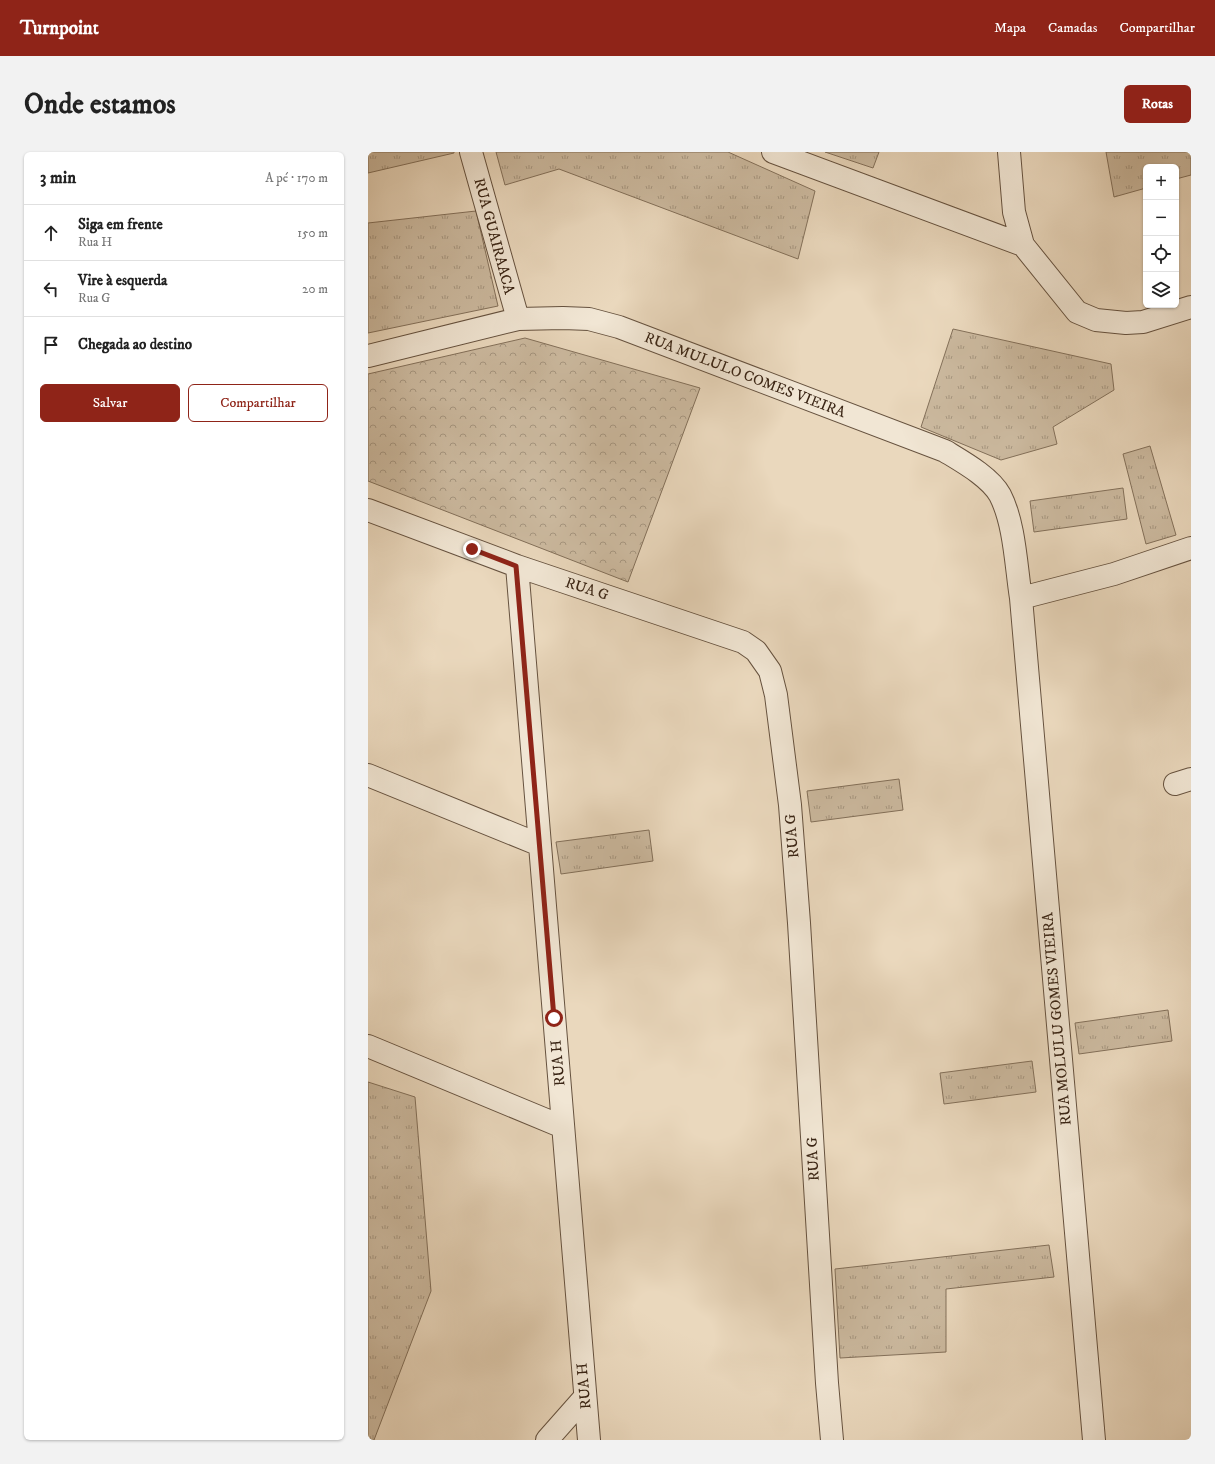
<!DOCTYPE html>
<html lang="pt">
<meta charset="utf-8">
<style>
body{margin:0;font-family:"IM FELL DW Pica",serif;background:#f2f2f2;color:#222}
.controls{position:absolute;right:12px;top:12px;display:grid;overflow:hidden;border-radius:6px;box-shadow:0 1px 3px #0004}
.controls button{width:36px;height:36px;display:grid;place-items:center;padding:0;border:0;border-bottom:1px solid #e0e0e0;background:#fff;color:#222;font:20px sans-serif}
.stop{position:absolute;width:12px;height:12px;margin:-9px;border:3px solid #8f2418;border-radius:50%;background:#fff}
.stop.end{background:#8f2418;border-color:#fff;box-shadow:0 1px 4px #0008}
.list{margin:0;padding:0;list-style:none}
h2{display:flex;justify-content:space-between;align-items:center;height:52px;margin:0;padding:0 16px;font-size:17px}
h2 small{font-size:13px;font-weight:400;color:#767676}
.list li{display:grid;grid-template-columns:26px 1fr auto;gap:12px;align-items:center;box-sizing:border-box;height:56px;padding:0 16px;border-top:1px solid #e0e0e0}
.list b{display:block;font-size:15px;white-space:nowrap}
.list p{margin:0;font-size:13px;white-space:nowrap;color:#767676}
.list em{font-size:13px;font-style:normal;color:#767676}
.actions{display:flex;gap:8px;padding:12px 16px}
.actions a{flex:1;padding:9px 0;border:1px solid #8f2418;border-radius:6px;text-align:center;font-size:14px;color:#8f2418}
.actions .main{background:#8f2418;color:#fff}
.icon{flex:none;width:22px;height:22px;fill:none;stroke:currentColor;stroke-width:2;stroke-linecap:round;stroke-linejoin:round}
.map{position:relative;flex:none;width:823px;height:1288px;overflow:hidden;border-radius:6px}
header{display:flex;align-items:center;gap:24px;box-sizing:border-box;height:56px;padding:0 20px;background:#8f2418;color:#fff}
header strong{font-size:19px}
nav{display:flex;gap:22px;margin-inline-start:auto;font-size:14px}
.intro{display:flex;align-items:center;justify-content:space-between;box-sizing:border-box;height:96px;padding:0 24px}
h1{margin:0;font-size:28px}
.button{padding:10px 18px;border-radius:6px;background:#8f2418;color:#fff;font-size:14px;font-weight:700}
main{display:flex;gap:24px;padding:0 24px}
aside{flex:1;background:#fff;border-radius:6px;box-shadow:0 1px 3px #0004}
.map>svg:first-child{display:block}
.grass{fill:url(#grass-tufts);stroke:#83705a}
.forest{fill:url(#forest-crowns);stroke:#83705a}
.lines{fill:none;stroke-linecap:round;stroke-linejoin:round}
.minor-casing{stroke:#66523f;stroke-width:24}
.minor{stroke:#f1e6d4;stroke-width:22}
.route{stroke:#8f2418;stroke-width:5}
.labels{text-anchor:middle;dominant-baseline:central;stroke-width:3;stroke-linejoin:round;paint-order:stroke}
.street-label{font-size:15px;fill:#3a2515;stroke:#f1e6d4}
</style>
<header>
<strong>Turnpoint</strong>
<nav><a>Mapa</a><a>Camadas</a><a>Compartilhar</a></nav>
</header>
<div class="intro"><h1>Onde estamos</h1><a class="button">Rotas</a></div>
<main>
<aside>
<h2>3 min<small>A pé · 170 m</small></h2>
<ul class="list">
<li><svg class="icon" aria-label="ahead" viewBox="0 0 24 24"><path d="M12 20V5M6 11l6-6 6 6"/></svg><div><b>Siga em frente</b><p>Rua H</p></div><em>150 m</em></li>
<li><svg class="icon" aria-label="left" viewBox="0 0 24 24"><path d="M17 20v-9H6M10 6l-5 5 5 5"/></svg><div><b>Vire à esquerda</b><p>Rua G</p></div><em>20 m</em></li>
<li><svg class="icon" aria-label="arrive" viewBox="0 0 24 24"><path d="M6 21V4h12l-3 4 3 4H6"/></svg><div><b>Chegada ao destino</b></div></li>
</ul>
<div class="actions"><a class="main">Salvar</a><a>Compartilhar</a></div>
</aside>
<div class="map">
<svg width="823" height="1288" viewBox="0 0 823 1288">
<defs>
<pattern id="grass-tufts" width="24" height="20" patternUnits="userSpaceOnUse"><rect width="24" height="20" fill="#ccbaa0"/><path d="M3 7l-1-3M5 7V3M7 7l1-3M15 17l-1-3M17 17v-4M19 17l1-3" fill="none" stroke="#a79781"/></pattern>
<pattern id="forest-crowns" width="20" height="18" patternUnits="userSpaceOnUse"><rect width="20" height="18" fill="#ccbaa0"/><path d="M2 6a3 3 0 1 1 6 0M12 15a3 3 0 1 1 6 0" fill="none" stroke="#a79781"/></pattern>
</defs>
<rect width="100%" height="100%" fill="#ead8bd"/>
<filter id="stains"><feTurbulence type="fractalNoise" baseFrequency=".005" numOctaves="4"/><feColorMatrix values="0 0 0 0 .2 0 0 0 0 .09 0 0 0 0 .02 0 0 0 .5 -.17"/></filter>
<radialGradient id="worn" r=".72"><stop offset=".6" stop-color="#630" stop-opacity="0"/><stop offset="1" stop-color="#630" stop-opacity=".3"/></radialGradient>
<path class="grass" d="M0 0H86V1L0 21Z
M128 0H360L447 39 430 107 191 17 137 33Z
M457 0H511L505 16Z
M738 0H823V23L808 27V15H778V36L746 45Z
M108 59 130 154 0 181V71Z
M585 177 743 212 746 238 685 275 689 292 633 308 553 275Z
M782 294 808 383 778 392 755 302Z
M755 336 759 367 666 380 662 349Z
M531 627 535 658 443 670 439 639Z
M281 678 285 709 193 722 188 690Z
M800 858 804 889 711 902 707 871Z
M664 909 668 940 576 952 572 921Z
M0 930 47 945 63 1139 6 1288H0Z
M681 1093 686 1125 578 1137V1200L472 1206 467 1117Z"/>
<path class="forest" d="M157 186 332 236 260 430 0 329V222Z"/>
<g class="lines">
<defs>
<path id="minor" d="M103 0 150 167
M405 0 655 93
M641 0 646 60 655 93 709 160 728 168 758 171 775 170 823 155
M0 204 150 167 195 166 221 167 251 175 577 299C595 310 622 325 632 343 647 372 648 415 653 446L726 1288
M0 358 149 414 375 490 388 499 402 519 408 543 422 653 431 771 459 1231 464 1288
M149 414 221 1288
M653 446 746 422 823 396
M0 623 172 693
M807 632 823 627
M0 894 195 975
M179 1288 217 1245"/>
</defs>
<use href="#minor" class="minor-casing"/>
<use href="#minor" class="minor"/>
</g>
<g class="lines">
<path class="route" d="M104 397 148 414 186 866"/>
</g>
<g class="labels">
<g class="street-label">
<text transform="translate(126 84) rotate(75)">RUA GUAIRAACA</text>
<text transform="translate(377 223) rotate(21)">RUA MULULO COMES VIEIRA</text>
<text transform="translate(219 437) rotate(18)">RUA G</text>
<text transform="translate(424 684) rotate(-95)">RUA G</text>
<text transform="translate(689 867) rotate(-95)">RUA MOLULU GOMES VIEIRA</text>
<text transform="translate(190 911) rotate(-95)">RUA H</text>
<text transform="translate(445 1007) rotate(-93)">RUA G</text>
<text transform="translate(216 1234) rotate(-95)">RUA H</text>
</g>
</g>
<rect width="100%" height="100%" filter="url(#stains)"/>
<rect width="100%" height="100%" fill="url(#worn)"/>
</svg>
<div class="controls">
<button>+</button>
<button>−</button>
<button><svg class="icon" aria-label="locate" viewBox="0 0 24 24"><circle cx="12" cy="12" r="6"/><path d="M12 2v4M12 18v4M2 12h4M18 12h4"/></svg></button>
<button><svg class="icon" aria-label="layers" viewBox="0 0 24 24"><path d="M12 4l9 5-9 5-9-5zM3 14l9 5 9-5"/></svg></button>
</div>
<div class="stop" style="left:186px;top:866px"></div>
<div class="stop end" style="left:104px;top:397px"></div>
</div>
</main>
